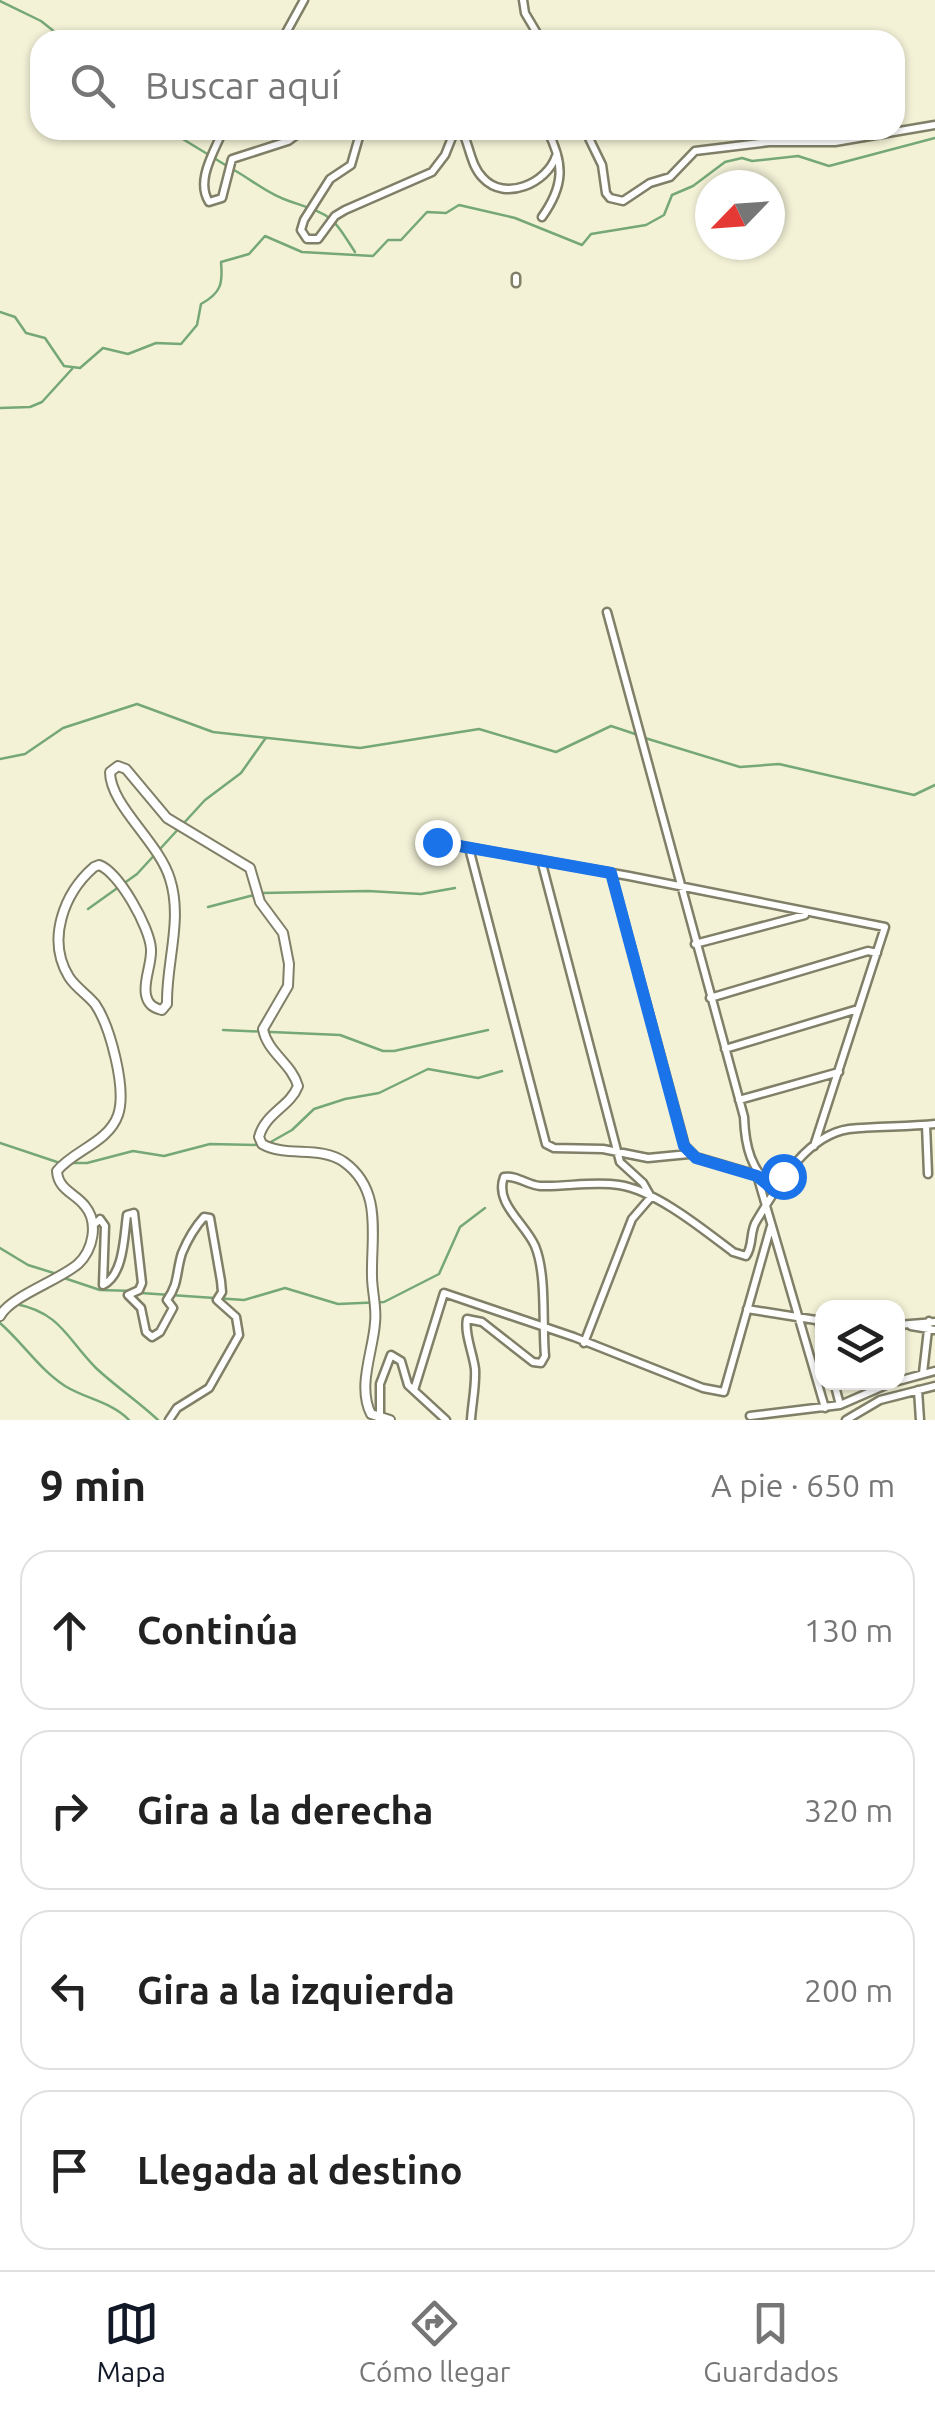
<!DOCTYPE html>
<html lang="es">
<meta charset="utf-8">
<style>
body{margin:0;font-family:Ubuntu,sans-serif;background:#f2f2f2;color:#222}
.controls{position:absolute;right:30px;bottom:30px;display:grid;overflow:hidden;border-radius:20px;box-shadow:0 2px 8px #0004}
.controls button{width:90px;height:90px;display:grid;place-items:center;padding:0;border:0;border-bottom:2px solid #e0e0e0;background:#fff;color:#222;font:50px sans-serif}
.compass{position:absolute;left:695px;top:170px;width:90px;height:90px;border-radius:50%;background:#fff;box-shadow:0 2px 8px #0004;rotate:245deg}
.stop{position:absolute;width:30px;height:30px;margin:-22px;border:8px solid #1a73e8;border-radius:50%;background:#fff}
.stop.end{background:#1a73e8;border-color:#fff;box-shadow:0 2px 10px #0008}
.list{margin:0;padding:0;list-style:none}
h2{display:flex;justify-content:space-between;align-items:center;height:130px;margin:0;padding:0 40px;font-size:42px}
h2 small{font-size:32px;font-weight:400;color:#767676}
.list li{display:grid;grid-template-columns:65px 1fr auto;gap:30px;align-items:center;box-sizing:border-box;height:160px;margin:0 20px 20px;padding:0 20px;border:2px solid #e0e0e0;border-radius:30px}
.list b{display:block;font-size:38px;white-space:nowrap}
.list em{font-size:32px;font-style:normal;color:#767676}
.icon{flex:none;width:55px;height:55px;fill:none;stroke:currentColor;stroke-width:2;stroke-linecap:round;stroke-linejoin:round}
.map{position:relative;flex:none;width:935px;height:1420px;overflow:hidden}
.search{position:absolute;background:#fff;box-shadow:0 2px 8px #0004;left:30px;right:30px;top:30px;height:110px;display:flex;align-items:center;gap:25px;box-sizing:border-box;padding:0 35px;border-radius:30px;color:#767676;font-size:38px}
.sheet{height:850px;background:#fff}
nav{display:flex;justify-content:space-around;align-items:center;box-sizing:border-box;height:140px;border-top:2px solid #e0e0e0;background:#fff;font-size:28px;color:#767676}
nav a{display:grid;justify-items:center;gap:5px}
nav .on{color:#111827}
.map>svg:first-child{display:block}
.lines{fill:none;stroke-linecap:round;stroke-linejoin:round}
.stream{stroke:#75a876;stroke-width:2.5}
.minor-casing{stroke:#807f67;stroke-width:11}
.tertiary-casing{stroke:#807f67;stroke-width:12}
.minor{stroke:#fff;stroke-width:6}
.tertiary{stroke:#fff;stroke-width:8}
.route{stroke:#1a73e8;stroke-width:12}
</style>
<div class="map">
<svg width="935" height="1420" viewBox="0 0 935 1420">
<rect width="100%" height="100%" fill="#f3f2d7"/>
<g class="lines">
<path class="stream" d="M0 1 41 21 65 40
M168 130 227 166
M234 170C252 180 269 195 289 201 332 216 330 213 355 252
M0 312 15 317 26 333 45 338 64 366 80 368 103 348 128 354 156 343 181 344 197 325 201 304C221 293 223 284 221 262L249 254 265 236 302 252 373 256 388 240H401L427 212 446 213 459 205 515 218 582 245 591 234 646 225 664 215 672 195 693 186 725 162 742 158 752 161 798 156 829 166 935 138
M0 408 30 407 42 402 72 369
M645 738 740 767 779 764 914 795 935 785
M0 759 25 754 63 728 137 704 213 732 360 748 479 729 556 752 611 726 638 735
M262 893 368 891 421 894 455 888
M208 907 254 895
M88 909 137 874 205 800 241 773 265 739
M223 1030 340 1035 383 1051H394L488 1030
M0 1143 60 1163
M269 1143 292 1130 314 1109 345 1099 379 1093 428 1069 478 1078 502 1071
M68 1163H87L133 1151 164 1156 210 1144 261 1145
M0 1248 28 1265 57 1274
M64 1278 100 1290 134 1291
M141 1293 244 1300 285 1288 338 1304 384 1302 439 1274 460 1227 485 1208
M16 1304C61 1313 67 1339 96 1368 115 1386 139 1402 158 1420
M0 1323C23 1343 39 1369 65 1386 86 1399 112 1402 129 1420"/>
<defs>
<path id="minor" d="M523 0 525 13 541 40
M282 40 304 0
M223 130C215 151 195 180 209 202L222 198 232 159 288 141 303 130
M361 130 351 165 330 179 304 220 301 230 307 239H318L335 216 345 210 432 172 445 155 455 130
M457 130 463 133C470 148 471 166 483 178 505 202 547 183 556 156
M585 130 602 165 606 193 610 198 623 201 650 183 670 177 695 151 769 142H835L935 125
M542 217C564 186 565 164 547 130
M516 283V277
M607 612 744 1117C745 1147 751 1170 774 1190
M437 842 629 876 885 927 814 1146
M469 848 546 1144 554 1148 603 1149 648 1158 689 1154
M541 860 620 1162 643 1183 651 1197 632 1219 584 1343
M611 873 685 1146 696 1157 757 1175 825 1408
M695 944 805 915
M710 998 868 951 877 953
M725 1049 858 1009
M739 1100 839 1072
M926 1125 928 1174
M92 1220 96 1223 100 1219 105 1226 103 1285C124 1275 124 1236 127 1215L134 1213 142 1283 139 1290 128 1295 141 1308 146 1332 152 1337 160 1332 173 1308 167 1300C179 1284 176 1271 182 1253 187 1241 195 1227 204 1217L210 1218 221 1281 222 1292 217 1300 236 1317 239 1335 209 1388 177 1408 169 1420
M747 1309 822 1321
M819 1320 822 1336
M898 1325 935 1322
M911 1326 935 1330
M923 1373 929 1321
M898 1381 935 1371
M834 1382 840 1405
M414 1390 444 1293 574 1337 703 1388 724 1392 771 1226
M918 1390 920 1420
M380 1415V1384L391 1355 401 1361 408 1385 446 1420
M750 1416 840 1405 893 1382
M471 1420C472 1403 476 1386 475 1369 473 1353 464 1333 467 1319L482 1322 533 1362 541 1363 545 1356C542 1324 547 1275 535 1246 525 1223 494 1203 504 1177 517 1175 527 1185 540 1186 566 1187 593 1181 619 1185 655 1190 704 1230 733 1252L746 1256C754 1245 749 1231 757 1220 777 1187 806 1135 849 1129 877 1126 907 1127 935 1124
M846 1420 880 1400 935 1386"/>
<path id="tertiary" d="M0 1316C11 1296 58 1281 78 1264 93 1250 99 1223 85 1206 75 1193 58 1190 57 1171 74 1150 108 1143 118 1115 127 1089 110 1026 95 1004 87 994 76 988 69 977 46 940 64 893 94 867L99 865C119 872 150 928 151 949 152 964 143 981 146 995 148 1005 154 1008 162 1010L167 1004C166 963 183 920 170 879 159 842 110 805 110 772L118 766 126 769 167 818 250 868 260 902 283 933 289 964 288 986 263 1029C267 1052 292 1064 298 1086 290 1107 265 1113 259 1137L262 1144C287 1158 320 1145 344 1162 383 1190 371 1236 372 1276 372 1292 377 1307 375 1323 373 1352 357 1386 371 1414L390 1420"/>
</defs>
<use href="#minor" class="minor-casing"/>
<use href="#tertiary" class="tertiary-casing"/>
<use href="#minor" class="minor"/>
<use href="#tertiary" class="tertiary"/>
</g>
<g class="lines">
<path class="route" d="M437 842 611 873 684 1146 696 1158 757 1176 774 1190 783 1176"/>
</g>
</svg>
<div class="controls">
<button><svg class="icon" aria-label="layers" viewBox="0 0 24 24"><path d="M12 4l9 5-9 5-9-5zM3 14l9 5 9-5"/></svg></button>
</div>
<svg class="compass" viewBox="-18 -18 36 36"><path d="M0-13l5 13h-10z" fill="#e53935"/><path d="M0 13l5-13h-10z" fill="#767676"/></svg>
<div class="stop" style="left:783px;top:1176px"></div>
<div class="stop end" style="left:437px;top:842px"></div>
<div class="search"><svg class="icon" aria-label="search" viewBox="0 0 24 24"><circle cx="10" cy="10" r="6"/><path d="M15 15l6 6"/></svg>Buscar aquí</div>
</div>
<section class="sheet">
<h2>9 min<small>A pie · 650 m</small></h2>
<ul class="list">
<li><svg class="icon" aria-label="ahead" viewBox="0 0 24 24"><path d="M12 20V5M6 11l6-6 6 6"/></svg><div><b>Continúa</b></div><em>130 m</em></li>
<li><svg class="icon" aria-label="right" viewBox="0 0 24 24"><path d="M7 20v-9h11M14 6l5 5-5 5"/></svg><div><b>Gira a la derecha</b></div><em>320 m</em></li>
<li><svg class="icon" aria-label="left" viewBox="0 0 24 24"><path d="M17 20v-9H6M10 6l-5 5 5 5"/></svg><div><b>Gira a la izquierda</b></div><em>200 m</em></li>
<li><svg class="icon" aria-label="arrive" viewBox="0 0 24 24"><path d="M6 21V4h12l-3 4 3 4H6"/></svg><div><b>Llegada al destino</b></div></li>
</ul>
</section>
<nav>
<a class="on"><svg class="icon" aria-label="map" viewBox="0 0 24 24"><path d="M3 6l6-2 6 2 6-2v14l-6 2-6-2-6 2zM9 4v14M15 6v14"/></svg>Mapa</a>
<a><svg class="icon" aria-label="directions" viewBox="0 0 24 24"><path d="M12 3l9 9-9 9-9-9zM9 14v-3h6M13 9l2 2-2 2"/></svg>Cómo llegar</a>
<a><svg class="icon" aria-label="saved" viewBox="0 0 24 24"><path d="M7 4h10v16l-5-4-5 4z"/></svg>Guardados</a>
</nav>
